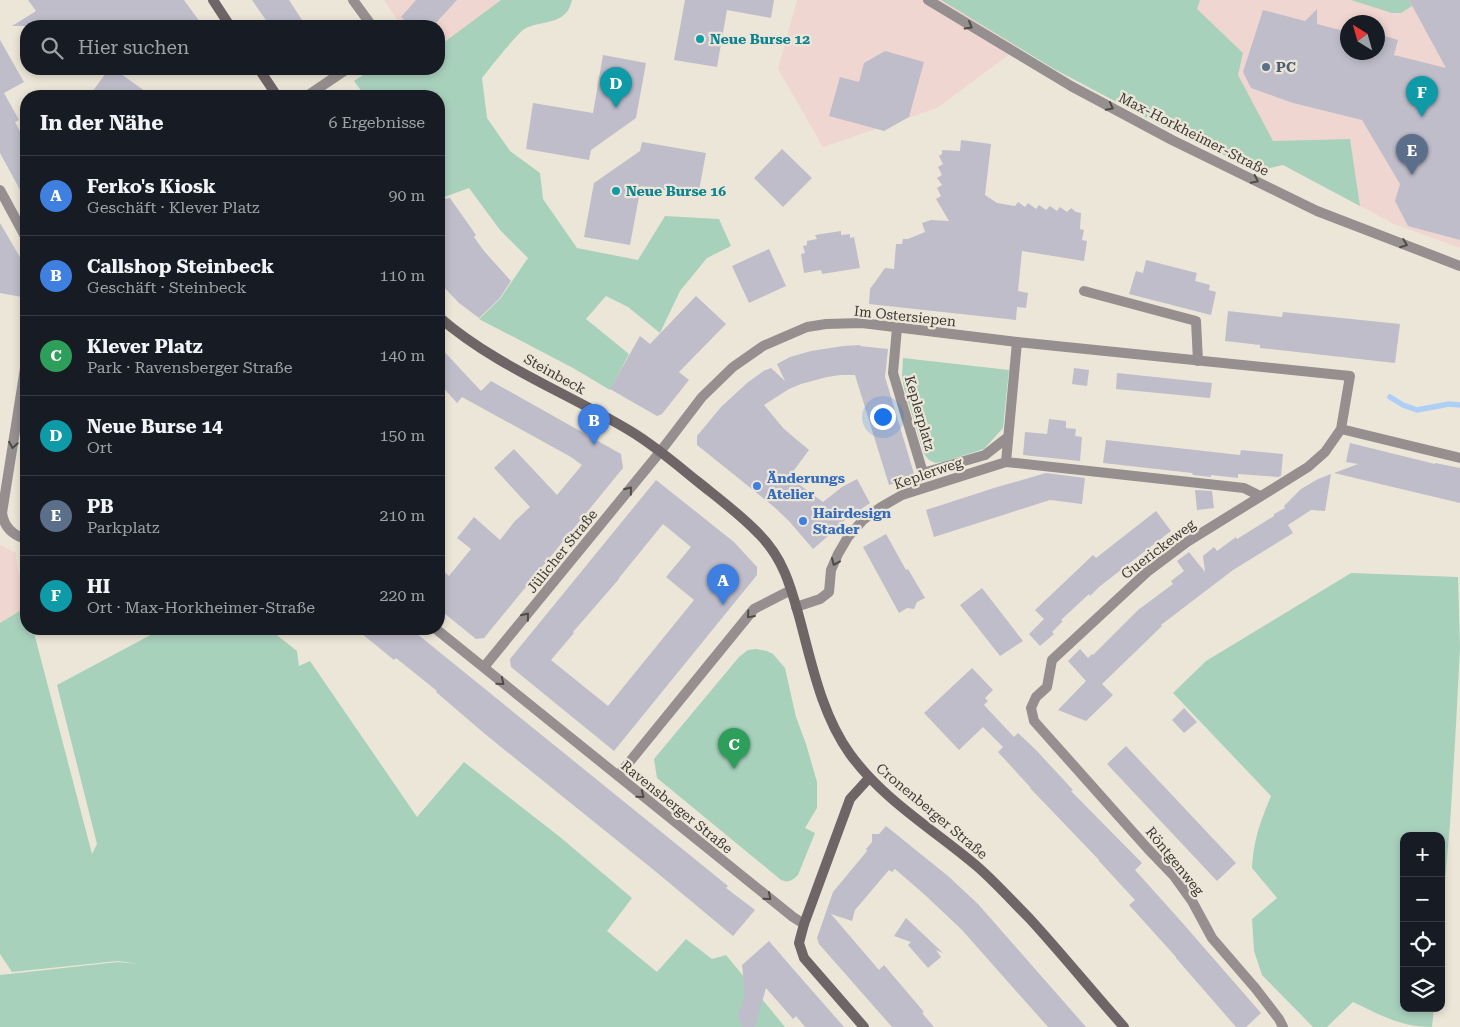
<!DOCTYPE html>
<html lang="de">
<meta charset="utf-8">
<style>
body{margin:0;font-family:"Roboto Serif",serif;background:#242831;color:#f1f3f6}
.controls{position:absolute;right:15px;bottom:15px;display:grid;overflow:hidden;border-radius:10px;box-shadow:0 2px 8px #0003}
.controls button{width:45px;height:45px;display:grid;place-items:center;padding:0;border:0;border-bottom:1px solid #363941;background:#171b24;color:#f1f3f6;font:25px sans-serif}
.compass{position:absolute;left:1340px;top:15px;width:45px;height:45px;border-radius:50%;background:#171b24;box-shadow:0 2px 8px #0003;rotate:323deg}
.you{position:absolute;left:882px;top:416px;width:18px;height:18px;margin:-12px;border:4px solid #fff;border-radius:50%;background:#1a73e8;box-shadow:0 0 0 8px #1a73e833}
.badge{display:grid;place-items:center;width:32px;height:32px;border-radius:50%;background:#d93025;color:#fff;font-size:16px;font-weight:700}
.pin{position:absolute;translate:-50% -41px;filter:drop-shadow(0 1px 2px #0008)}
.pin::after{content:'';position:absolute;top:26px;width:18px;height:15px;background:inherit;clip-path:polygon(0 0,100% 0,50% 100%)}
.list{margin:0;padding:0;list-style:none}
h2{display:flex;justify-content:space-between;align-items:center;height:65px;margin:0;padding:0 20px;font-size:21px}
h2 small{font-size:16px;font-weight:400;color:#9ea1a6}
.list li{display:grid;grid-template-columns:32px 1fr auto;gap:15px;align-items:center;box-sizing:border-box;height:80px;padding:0 20px;border-top:1px solid #363941}
.list b{display:block;font-size:19px;white-space:nowrap}
.list p{margin:0;font-size:16px;white-space:nowrap;color:#9ea1a6}
.list em{font-size:16px;font-style:normal;color:#9ea1a6}
.icon{flex:none;width:28px;height:28px;fill:none;stroke:currentColor;stroke-width:2;stroke-linecap:round;stroke-linejoin:round}
.map{position:relative;flex:none;width:1460px;height:1027px;overflow:hidden}
.search{position:absolute;background:#171b24;box-shadow:0 2px 8px #0003;left:20px;top:20px;width:425px;height:55px;display:flex;align-items:center;gap:12px;box-sizing:border-box;padding:0 18px;border-radius:20px;color:#9ea1a6;font-size:19px}
.panel{position:absolute;background:#171b24;box-shadow:0 2px 8px #0003;left:20px;top:90px;width:425px;height:545px;border-radius:20px}
.map>svg:first-child{display:block}
.education{fill:#f0d6d0;fill-rule:evenodd}
.green{fill:#a8d1bc}
.lines{fill:none;stroke-linecap:round;stroke-linejoin:round}
.stream{stroke:#aecff5;stroke-width:5.5}
.building{fill:#bfbdca;fill-rule:evenodd}
.street{stroke:#968f8f;stroke-width:10}
.secondary{stroke:#6f6566;stroke-width:10}
.oneway{stroke:#4f4b47}
.culture-dot{fill:#0f9aa8;stroke:#ece6d8;stroke-width:2}
.service-dot{fill:#5c6f8a;stroke:#ece6d8;stroke-width:2}
.shop-dot{fill:#3f7fe0;stroke:#ece6d8;stroke-width:2}
.labels{text-anchor:middle;dominant-baseline:central;stroke-width:4.5;stroke-linejoin:round;paint-order:stroke}
.culture-label{font-size:14px;font-weight:bold;fill:#0d838f;stroke:#ece6d8;text-anchor:start}
.service-label{font-size:14px;font-weight:bold;fill:#4e5e75;stroke:#ece6d8;text-anchor:start}
.street-label{font-size:14px;fill:#3d3a35;stroke:#ece6d8}
.shop-label{font-size:14px;font-weight:bold;fill:#366cbe;stroke:#ece6d8;text-anchor:start}
</style>
<div class="map">
<svg width="1460" height="1027" viewBox="0 0 1460 1027">
<rect width="100%" height="100%" fill="#ece6d8"/>
<path class="education" d="M384 0H501L439 46V26H401Z
M797 0H1460V248L1394 224 1037 34 937 108 823 147 778 69ZM1348 22H1378V52H1348Z
M0 545 16 553 17 565 26 602V607L0 623Z"/>
<path class="green" d="M501 0H572C567 25 544 20 526 28 518 32 489 69 482 78L487 118 510 151 540 173 543 199 577 248 638 260 665 216 719 219 731 246 707 258 680 291 660 333 628 307 606 296 586 319 629 354 610 390 573 368 479 319 500 299 528 258 500 230 469 188 439 199V96H365L354 81 372 69H439V46Z
M941 0H1200L1197 9 1243 53 1238 75 1273 141 1350 139 1360 206 1283 165 1258 171 1164 127 1054 69Z
M1351 0H1409L1412 6 1401 13H1392Z
M903 358 1009 370 1003 428 984 449 943 462 935 463 929 460 924 454 904 388 902 377Z
M1351 573 1458 577 1460 647 1456 725 1450 825 1441 924V836H1404V1008H1434L1432 1027C1401 1027 1380 1015 1353 1002L1327 1027H1313L1262 975 1254 951 1252 919 1277 898 1252 868C1254 838 1260 823 1271 796L1173 693 1206 661Z
M26 607V629H33L92 854 97 844 57 685 158 631 160 629H269L297 651 299 666 310 661 417 817 464 762 560 837 632 898 607 931 657 972 686 939 712 959 726 955 785 1027H0V975L118 962 139 964 118 961 12 972 0 954V623Z
M756 649 767 651 773 654 785 668 796 717 806 744 817 782V808L805 828 815 833 798 875C792 881 788 883 781 880L657 778 654 759 739 657 748 650Z"/>
<g class="lines">
<path class="stream" d="M1390 397 1403 405 1417 410 1449 404 1460 405"/>
</g>
<path class="building" d="M28 0H184L203 26H12L36 11Z
M252 0H289L306 26H270Z
M416 0H457L433 26H411L401 17Z
M685 0H774L771 18 727 10 717 67 674 60Z
M1409 0H1460V240L1408 226 1395 201 1400 184 1362 120 1293 103 1251 88 1243 72 1263 10 1305 21 1317 9V24L1348 32V52H1380L1385 36 1398 40 1394 55 1446 68Z
M0 40 24 82 4 93 19 120 15 122 26 142V201L0 153Z
M885 51 924 62 909 117 884 131 829 116 840 77 859 82 864 63Z
M603 55 646 63 636 118 591 150 589 160 526 149 533 103 593 113Z
M109 69H114L152 96H89Z
M961 140 991 144 985 195 997 203 1015 206 1018 202 1025 207 1028 203 1036 209 1039 205 1046 210 1050 206 1057 211 1060 207 1067 212 1071 208 1076 212 1081 213 1080 229 1084 230 1082 240 1087 241 1084 261 1022 251 1018 291 1028 293 1026 308 1017 307 1016 320 869 304 870 289 885 268 894 269 896 244H902L903 239H908L925 232 922 223 931 220 949 221 936 199 941 196 937 188 942 185 937 178 942 175 938 167 943 164 939 156 942 154V150L960 151Z
M642 142 706 153 698 196 641 186 630 245 584 237 594 183 640 151Z
M782 149 812 178 783 207 754 178Z
M450 198 476 235 474 237 484 251 511 281 499 299 479 318 459 303 439 282V200Z
M0 223 24 264 25 271 22 297 0 293Z
M841 231V235L850 234V238L854 237 860 268 822 274 821 270 804 273 801 254 805 253 803 246 807 245V241L817 239 815 235Z
M769 249 786 286 749 303 732 266Z
M1146 260 1197 273 1195 281 1210 285 1209 290 1216 292 1211 315 1129 294 1136 271 1143 273Z
M696 296 726 324 679 372 689 380 662 414 657 416 610 389 640 336 650 344Z
M1228 311 1282 317 1283 312 1400 324 1395 363 1260 348V345L1225 341Z
M860 345V346L888 349 885 377 915 477 889 485 855 375H840L827 377 801 384 789 389 764 405 784 429 809 450 789 477 823 502 842 487 857 479 870 503 832 529 834 531 813 549 788 520 773 506 697 445V436L721 407 747 383 765 370H766L771 368 785 381 777 364 790 357 811 351 843 346Z
M439 346 481 391 491 381 621 454 623 468 484 638 476 639 439 609V567L449 576 471 549 457 538 474 517 500 540 515 521 530 507 494 468 514 449 557 495 582 465 571 457 462 397 457 403 439 383Z
M1074 368 1089 370 1087 386 1072 384Z
M1117 373 1212 383 1210 398 1116 389Z
M1049 419 1066 421V428L1076 429 1075 436 1082 437 1080 461 1023 455 1025 432 1047 434Z
M1106 440 1240 455 1241 450 1283 454 1281 476 1278 477 1238 474V478L1211 475V477L1193 475 1192 473 1103 463Z
M1350 443 1435 464V463L1460 468V503L1334 473 1358 464 1346 462Z
M1046 473 1085 478 1082 504 1050 500 934 537 926 510 994 488Z
M1331 474 1325 511 1311 510 1288 525 1293 533 1233 570 1161 625 1162 626 1102 684 1113 695 1086 721 1058 710 1086 681 1068 661 1080 649 1088 658 1092 654 1093 655 1138 610 1173 584 1171 581 1184 571 1177 561 1189 552 1205 572 1203 556 1214 547 1217 551 1236 537 1237 539 1274 516V514L1285 508 1284 506 1301 489 1318 479Z
M656 480 734 542 757 567V575L614 751 511 667 510 659ZM663 524 691 547 666 577 694 600 608 706 551 660 574 633 573 632 619 579V578Z
M1195 490 1212 491 1214 508 1197 510Z
M1156 511 1171 531 1099 587 1090 596 1089 594 1061 620 1063 621 1052 632 1054 634 1040 646 1029 634 1044 619 1035 610 1093 555 1096 558Z
M886 534 906 570 908 569 925 598 917 602 914 609 907 608 899 613 863 547Z
M982 588 1023 641 1000 656 960 605Z
M356 629H411L728 886 726 888 755 910 733 936 655 871 485 734 436 692 437 691 396 658 394 660Z
M972 668 993 690 985 698 988 701 984 705 1014 737 1018 733 1036 750 1073 790 1071 791 1142 863 1135 870 1179 919 1261 1013 1246 1027H1236L1176 958V957L1129 905 1135 900 1099 861V860L1030 788H1031L998 752 1003 747 983 727 959 750 924 713Z
M1184 708 1197 722 1184 733 1172 720Z
M1126 746 1236 863 1217 881 1107 764Z
M886 826 948 876 978 904 1086 1027H1048L962 930 925 895 895 869 892 872 889 870 855 910 852 921 831 914 879 970 884 965 924 1012 922 1013 934 1027H892L819 944 817 938 833 892 867 851 866 849 872 842V834H879Z
M906 918 943 953 936 950 941 957 928 968 908 945 911 942 894 936Z
M769 941 794 970 844 1027H805L796 1016 793 1019 766 988 755 1027H742L738 1016 745 994 742 965Z"/>
<g class="lines">
<path class="street" d="M353 0 372 26
M928 0 1071 86 1172 140 1317 211 1460 266
M307 96 347 69
M0 190 26 238
M1084 291 1196 321 1198 361
M897 328 893 373 923 473 985 455 1008 437
M1017 342 1006 462 1244 488 1260 496
M26 362 2 513C4 527 12 535 26 539
M796 607 820 599 829 592 831 570 838 554 848 537 863 520 881 507 902 495 1006 462
M436 629 793 917 804 924
M484 667 660 452 702 397 733 367 763 346 807 327 826 324 862 323 1017 342 1350 376 1341 429 1460 458
M618 776 754 609 791 590
M1283 1027 1279 1019 1256 989 1212 938 1192 901 1174 876 1148 849 1034 721 1031 708 1036 697 1047 687 1052 660 1147 572 1187 542 1308 467 1325 452 1341 429"/>
<path class="secondary" d="M213 0 230 26
M259 69 277 96
M439 317C495 366 568 393 632 432 655 446 676 464 697 481 718 498 740 514 759 534 784 559 791 588 800 620 812 665 822 715 850 754 884 801 936 831 979 868 997 884 1013 902 1030 919 1062 954 1092 991 1124 1027
M864 1027 804 958 799 943 804 924 850 799 869 778"/>
</g>
<defs><path id="oneway-chevron" d="M-2-3.5L2.5 0L-2 3.5" fill="none" stroke-width="1.6" stroke-linecap="round" stroke-linejoin="round" transform="scale(1.25)"/></defs>
<g class="oneway">
<use href="#oneway-chevron" transform="translate(969 26) rotate(30)"/>
<use href="#oneway-chevron" transform="translate(1110 107) rotate(28)"/>
<use href="#oneway-chevron" transform="translate(1255 180) rotate(26)"/>
<use href="#oneway-chevron" transform="translate(1404 244) rotate(21)"/>
<use href="#oneway-chevron" transform="translate(13 445) rotate(99)"/>
<use href="#oneway-chevron" transform="translate(629 490) rotate(-51)"/>
<use href="#oneway-chevron" transform="translate(835 562) rotate(113)"/>
<use href="#oneway-chevron" transform="translate(750 615) rotate(131)"/>
<use href="#oneway-chevron" transform="translate(526 616) rotate(-51)"/>
<use href="#oneway-chevron" transform="translate(501 682) rotate(39)"/>
<use href="#oneway-chevron" transform="translate(641 795) rotate(39)"/>
<use href="#oneway-chevron" transform="translate(768 897) rotate(39)"/>
</g>
<g class="culture-dot">
<circle cx="700" cy="39" r="5"/>
<circle cx="616" cy="191" r="5"/>
</g>
<circle class="service-dot" cx="1266" cy="67" r="5"/>
<g class="shop-dot">
<circle cx="757" cy="486" r="5"/>
<circle cx="803" cy="521" r="5"/>
</g>
<g class="labels">
<g class="culture-label">
<text x="710" y="39">Neue Burse 12</text>
<text x="626" y="191">Neue Burse 16</text>
</g>
<g class="service-label">
<text x="1276" y="67">PC</text>
</g>
<g class="street-label">
<text transform="translate(1194 134) rotate(27)">Max-Horkheimer-Straße</text>
<text transform="translate(905 316) rotate(6)">Im Ostersiepen</text>
<text transform="translate(555 374) rotate(29)">Steinbeck</text>
<text transform="translate(920 413) rotate(74)">Keplerplatz</text>
<text transform="translate(928 473) rotate(-19)">Keplerweg</text>
<text transform="translate(1158 549) rotate(-37)">Guerickeweg</text>
<text transform="translate(562 551) rotate(-51)">Jülicher Straße</text>
<text transform="translate(677 807) rotate(39)">Ravensberger Straße</text>
<text transform="translate(932 811) rotate(40)">Cronenberger Straße</text>
<text transform="translate(1175 861) rotate(51)">Röntgenweg</text>
</g>
<g class="shop-label">
<text x="767" y="478">Änderungs<tspan x="767" dy="16">Atelier</tspan></text>
<text x="813" y="513">Hairdesign<tspan x="813" dy="16">Stader</tspan></text>
</g>
</g>
</svg>
<div class="controls">
<button>+</button>
<button>−</button>
<button><svg class="icon" aria-label="locate" viewBox="0 0 24 24"><circle cx="12" cy="12" r="6"/><path d="M12 2v4M12 18v4M2 12h4M18 12h4"/></svg></button>
<button><svg class="icon" aria-label="layers" viewBox="0 0 24 24"><path d="M12 4l9 5-9 5-9-5zM3 14l9 5 9-5"/></svg></button>
</div>
<svg class="compass" viewBox="-18 -18 36 36"><path d="M0-13l5 13h-10z" fill="#e53935"/><path d="M0 13l5-13h-10z" fill="#9ea1a6"/></svg>
<div class="you"></div>
<div class="pin badge" style="left:723px;top:605px;background:#3f7fe0">A</div>
<div class="pin badge" style="left:594px;top:445px;background:#3f7fe0">B</div>
<div class="pin badge" style="left:734px;top:769px;background:#2e9e5b">C</div>
<div class="pin badge" style="left:616px;top:108px;background:#0f9aa8">D</div>
<div class="pin badge" style="left:1412px;top:175px;background:#5c6f8a">E</div>
<div class="pin badge" style="left:1422px;top:117px;background:#0f9aa8">F</div>
<div class="search"><svg class="icon" aria-label="search" viewBox="0 0 24 24"><circle cx="10" cy="10" r="6"/><path d="M15 15l6 6"/></svg>Hier suchen</div>
<section class="panel">
<h2>In der Nähe<small>6 Ergebnisse</small></h2>
<ul class="list">
<li><span class="badge" style="background:#3f7fe0">A</span><div><b>Ferko's Kiosk</b><p>Geschäft · Klever Platz</p></div><em>90 m</em></li>
<li><span class="badge" style="background:#3f7fe0">B</span><div><b>Callshop Steinbeck</b><p>Geschäft · Steinbeck</p></div><em>110 m</em></li>
<li><span class="badge" style="background:#2e9e5b">C</span><div><b>Klever Platz</b><p>Park · Ravensberger Straße</p></div><em>140 m</em></li>
<li><span class="badge" style="background:#0f9aa8">D</span><div><b>Neue Burse 14</b><p>Ort</p></div><em>150 m</em></li>
<li><span class="badge" style="background:#5c6f8a">E</span><div><b>PB</b><p>Parkplatz</p></div><em>210 m</em></li>
<li><span class="badge" style="background:#0f9aa8">F</span><div><b>HI</b><p>Ort · Max-Horkheimer-Straße</p></div><em>220 m</em></li>
</ul>
</section>
</div>
